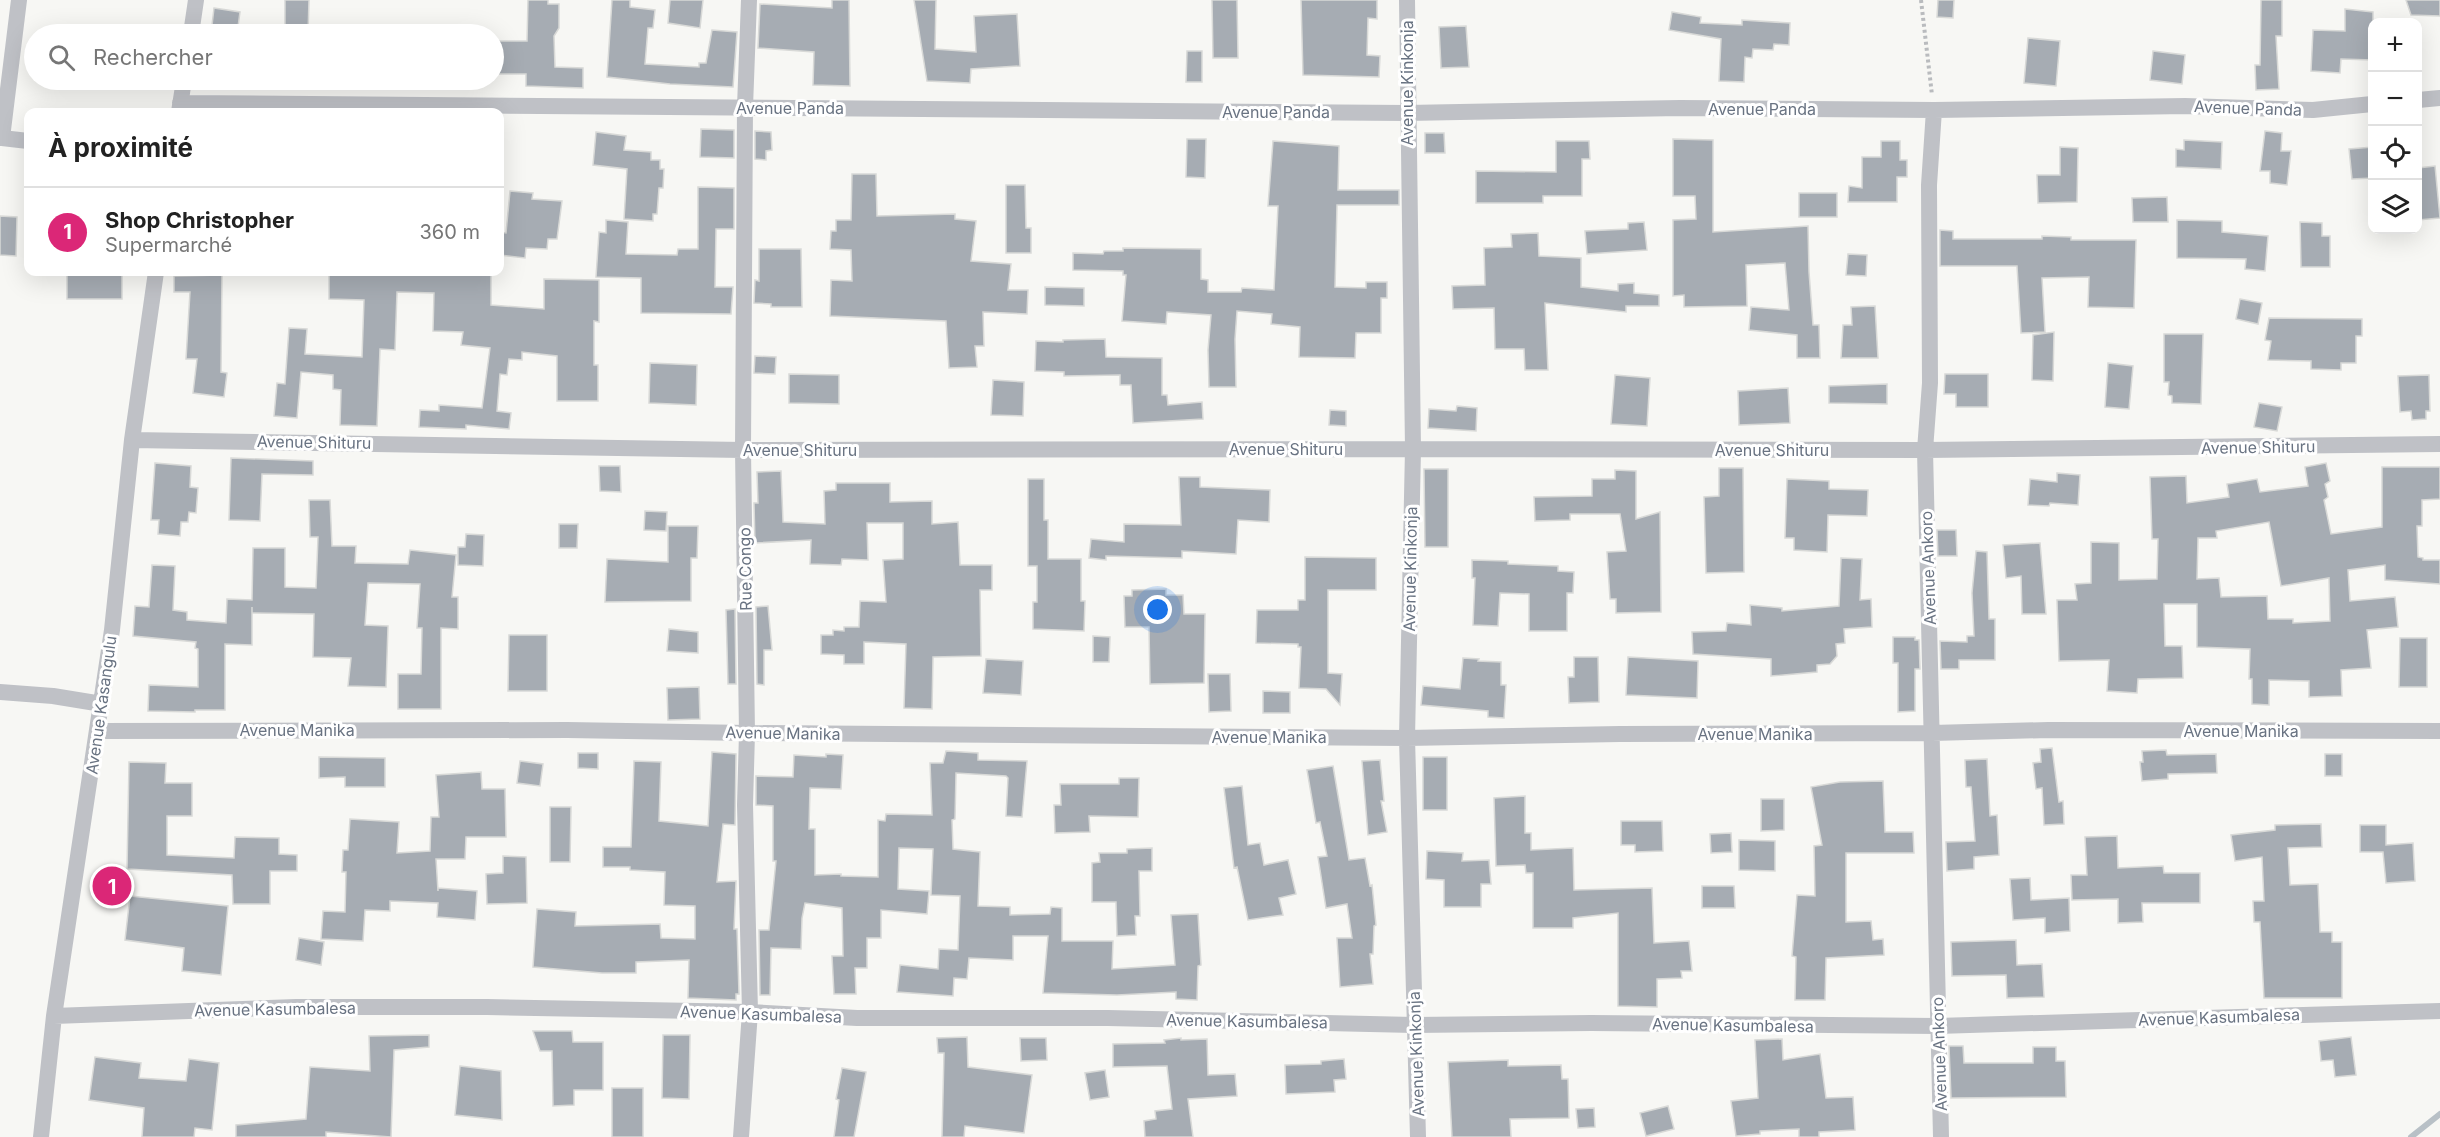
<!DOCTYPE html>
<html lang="fr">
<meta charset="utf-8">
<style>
body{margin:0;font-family:Inter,sans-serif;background:#f6f6f6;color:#222}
.controls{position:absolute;right:18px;top:18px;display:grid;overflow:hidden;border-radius:12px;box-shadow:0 6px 24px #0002}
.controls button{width:54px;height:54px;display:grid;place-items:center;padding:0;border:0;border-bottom:2px solid #e0e0e0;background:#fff;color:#222;font:30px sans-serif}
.you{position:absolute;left:1158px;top:610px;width:21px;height:21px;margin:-15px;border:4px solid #fff;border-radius:50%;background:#1a73e8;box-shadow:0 0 0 9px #1a73e833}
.badge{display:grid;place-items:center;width:39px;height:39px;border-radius:50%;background:#db2777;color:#fff;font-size:20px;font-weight:700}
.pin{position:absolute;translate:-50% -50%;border:3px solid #fff;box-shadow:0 2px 6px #0006}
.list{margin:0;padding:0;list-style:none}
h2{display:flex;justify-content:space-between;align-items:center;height:78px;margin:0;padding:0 24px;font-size:26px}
h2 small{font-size:20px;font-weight:400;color:#767676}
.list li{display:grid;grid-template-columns:39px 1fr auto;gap:18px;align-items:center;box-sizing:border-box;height:90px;padding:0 24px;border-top:2px solid #e0e0e0}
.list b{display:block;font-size:22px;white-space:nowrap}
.list p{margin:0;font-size:20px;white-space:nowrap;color:#767676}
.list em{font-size:20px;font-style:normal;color:#767676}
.icon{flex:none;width:33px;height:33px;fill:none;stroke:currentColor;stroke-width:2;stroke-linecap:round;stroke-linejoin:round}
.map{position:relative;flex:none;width:2440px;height:1137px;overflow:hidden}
.search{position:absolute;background:#fff;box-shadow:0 6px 24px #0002;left:24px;top:24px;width:480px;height:66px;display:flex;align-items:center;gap:15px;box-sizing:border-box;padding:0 21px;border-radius:33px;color:#767676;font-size:22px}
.panel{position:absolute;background:#fff;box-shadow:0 6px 24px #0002;left:24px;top:108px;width:480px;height:168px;border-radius:12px}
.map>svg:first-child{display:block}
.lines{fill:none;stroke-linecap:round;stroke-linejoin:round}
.stream{stroke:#b8c0c6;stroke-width:6}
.building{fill:#a6acb3;stroke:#d8d9d7;stroke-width:1.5;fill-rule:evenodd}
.path{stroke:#b9bbbe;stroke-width:4;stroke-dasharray:3 3;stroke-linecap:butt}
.minor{stroke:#bfc1c6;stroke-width:16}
.labels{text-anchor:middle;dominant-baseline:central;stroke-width:6;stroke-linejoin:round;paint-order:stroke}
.street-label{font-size:16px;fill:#697382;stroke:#fff}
</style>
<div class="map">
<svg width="2440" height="1137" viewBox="0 0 2440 1137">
<rect width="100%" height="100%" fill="#f7f7f4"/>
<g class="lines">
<path class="stream" d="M2411 1137 2440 1114"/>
</g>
<path class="building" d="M285 0H309L308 34H285Z
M528 0H548V4H559V28L554 36 555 67 583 68V88L526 86V74H494V41H527Z
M612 0H630V7L655 10 653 28H648L645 64 699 67V63H706L712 30 737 32 733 87 670 84 607 77Z
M670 0H703L700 28 668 23Z
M832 0H849L850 86 813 85 814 52 758 48 760 4 832 8Z
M914 0H936L935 49 976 52 974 16 1017 14 1020 66 971 69 970 83 927 81Z
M1212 0H1237L1238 58H1213Z
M1301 0H1377V19L1368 18 1367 55 1380 56 1379 77 1303 75Z
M1938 0H1954L1953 18 1937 17Z
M2261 0H2282V36H2276L2279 89 2256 90 2255 65H2260Z
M2406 0H2440V16L2411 15Z
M214 8 240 12 237 34H211Z
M2345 9 2373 12V60L2341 59 2340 73 2311 71 2313 30 2345 31Z
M1672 12 1701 17 1700 23 1742 25V20L1790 23 1789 45 1774 44 1773 50 1753 49 1752 58 1745 57 1744 82 1719 81 1721 39 1669 30Z
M1466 26 1469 67 1441 68 1439 27Z
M2028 38 2060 41 2056 86 2024 83Z
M1187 51H1202V82H1186Z
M2153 51 2185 55 2182 84 2150 80Z
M701 129 734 130V158L700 157Z
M755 131 771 132 772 150 766 151V160L755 159Z
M2265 131 2282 133 2281 151H2291L2287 185 2270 183V171H2260Z
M596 132 626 136 624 150 651 152V160H660V169H664L663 188H659L657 214H653V221L624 219 627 169 593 165Z
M1425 133H1444L1445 153H1425Z
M1187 139H1206L1205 178 1186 177Z
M1673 139 1713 140V232L1808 226 1809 272 1813 325H1819L1820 358H1797V335L1749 330 1751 307 1789 310 1785 263 1746 265 1747 306 1684 307V295L1673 296V220L1696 219 1695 196H1673Z
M2184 140 2222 142 2221 169 2176 167V149L2184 150Z
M1273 141 1339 146 1338 190H1399V205H1337L1335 287 1366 288V282H1387V298H1381V333H1356L1355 358 1299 357 1300 327 1271 324 1272 314 1237 311 1235 339 1236 387H1209L1208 350 1211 315 1167 312 1166 324 1122 321 1126 275H1123V271L1073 270V253L1103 254 1104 251H1123V248L1201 249V279L1208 280V292H1241L1242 288 1274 290 1278 206H1268Z
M1556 141H1589L1590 159H1582V196H1543V203H1476V171L1556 172Z
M1881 141H1900V160H1907V177H1897V202H1848L1849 186 1862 188V157H1881Z
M2060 147 2078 148 2077 202 2038 203 2037 175H2060Z
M2373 147V178L2352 179 2349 149Z
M2435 166 2440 218 2418 220V168Z
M852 174H876L877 216 955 214V219L976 221 971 261 1011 264 1008 290H1028L1027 314 983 312 984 346H975L977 367 949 368 946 321 830 316 831 280 852 281 851 250 830 249 831 231H836V220H851Z
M1006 185H1025L1026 228H1031V253H1006Z
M698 187 734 188V229H716L715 287H733L731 314 641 313V278L596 277 599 232 606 233V220L628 222 626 254 677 255 678 249H698Z
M510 191 533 193 532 199 562 201 557 239H548L547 249 526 248 525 258 500 255V232L506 233Z
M1799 193H1837V217H1799Z
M2167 197 2168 222H2133L2132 198Z
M0 216 17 217 16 256 0 255Z
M2177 220 2222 221V232L2268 236 2265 271 2245 269 2246 259 2177 258Z
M1644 222 1647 250 1587 254 1585 231 1628 229V223Z
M2300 222 2322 223V236H2330V267H2301Z
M1940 230 1953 231V239H2042V236L2071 237V240H2136L2134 308 2088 307 2089 277 2042 278 2045 332 2021 333 2017 266H1940Z
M1538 233 1539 256 1581 258V287L1618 291V284L1634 283V293L1659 295V306H1626V312L1545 303 1548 370H1525L1524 349H1495L1494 308 1453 309 1452 286 1485 285 1484 248 1512 247 1511 234Z
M759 249H801L802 307H771V304L754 303 755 280 759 281Z
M1848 254 1867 255 1866 276 1846 275Z
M67 272H122V299H67Z
M329 272H491V305L544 309V279L599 280V322L594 321V365H598V401H557V356L522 352V360L509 359 507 375 500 374 497 411 511 413 509 429 466 425V429L419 427 420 410 439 411V405L482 408 490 348 461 345 463 332 433 331 434 293 397 292 395 350 380 349 377 426 340 425 341 390 333 389V375L301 372 297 418 274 416 277 383 285 384 289 328 307 329 305 354 362 357 364 300 329 299Z
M222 275 221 372 227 373 224 397 193 393 197 359H186L190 292H174V276Z
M1045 287 1084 288V306L1045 305Z
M2240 299 2262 303 2258 324 2236 319Z
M1875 306 1878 358H1841L1843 325H1852L1851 307Z
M2269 318 2362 319V336H2356V363H2341V370L2311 369V361L2268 360 2271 341 2265 340Z
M2054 332 2053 381 2032 380 2033 335Z
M2164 334H2203L2201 404 2172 403V396L2168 395 2169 382H2164Z
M1105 339 1106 357 1162 358V395H1167L1168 405 1202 402 1203 419 1133 423 1131 385H1120V375L1064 376V372L1035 371 1036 341 1063 342V340Z
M755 356 776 357 775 374 754 373Z
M650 363 697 365 696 405 649 403Z
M2108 363 2133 366 2129 409 2105 407Z
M789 374 839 375V404L789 403Z
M1945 374H1988V407H1956V394H1944Z
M1615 375 1650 378 1647 426 1611 424Z
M2429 375 2430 411H2426V419L2412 420 2411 411 2400 412 2398 376Z
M993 380 1024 382 1023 416 991 415Z
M1887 384V404L1829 403V386Z
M1788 388 1790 423 1739 425 1738 391Z
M2259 403 2282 407 2277 431 2254 427Z
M1457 406 1477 408 1476 431 1428 428 1429 409 1456 411Z
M1330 410 1346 411V426L1329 425Z
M231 458 313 461V475L262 474 260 521 229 520Z
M155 463 191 466 190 487 198 488 196 513 189 512 188 522H181L180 536 158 534 159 520H151Z
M2326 463 2330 481 2325 484 2328 497 2324 500 2331 534 2382 527V467H2440V499L2422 500V526H2417L2418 557 2423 558V560H2440V584L2385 580V565L2348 570 2350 601 2395 597 2398 627 2367 630 2371 668 2341 670 2342 696 2309 697V681L2269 680V705L2252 704V679H2249L2250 649 2197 647V604H2164L2165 646H2182L2183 678 2138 679 2137 693 2107 691 2109 660 2059 661 2057 600H2077L2075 584 2091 583V542L2119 543V580L2157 579 2158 539H2152L2150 477 2186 476 2187 503 2229 497 2227 484 2257 479 2260 492 2308 486 2305 467ZM2269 522 2281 586 2329 578 2330 621 2293 623V619H2268L2267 596 2221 597 2219 578 2197 579 2198 538H2217L2216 531Z
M599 466H620L621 492 600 491Z
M1719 468H1743L1744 572 1706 573 1704 497 1719 496Z
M1424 469H1448V547H1425Z
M1615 470 1636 471V519L1660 512 1661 612 1616 613V599H1610L1607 552 1626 551 1620 514H1570V520L1535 521 1534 497 1592 496V479H1615Z
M781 471 783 522 825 524 824 491 836 490V483H890V502L932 501V524L958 522 960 565H992V590H980L981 656 933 657 932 709 904 708 906 644 864 642V664H844V655L821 654V635H833V630L844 631V627H859L860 601 886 602 883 560 903 559V523H867L868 560 842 559 841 565 810 564 811 540 755 543 754 503H758L757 472Z
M2057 473 2080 475 2078 505 2050 503 2049 506 2028 505 2030 479 2057 482Z
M1179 477H1200V487L1270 490 1269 522 1238 520 1236 554 1182 551V558L1106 556V560L1089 558 1091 539 1124 542V524L1181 525Z
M1028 479H1044V520H1048V559H1081V601H1085L1084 631 1033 629V602H1037V566H1028Z
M1787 479 1829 481V489L1868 490 1867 516 1828 515 1827 552 1794 550V538H1785Z
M309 500H330L332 546H356L355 563 408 564 410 550 456 555 452 597H458V629L441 628V709H398V674H421L422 628H417L420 584 368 583 365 625 388 626 386 687 348 686 351 658 313 657 314 614 252 613V607V645L225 644V710H195V712L148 711 149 685 198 687V649L195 648 196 642 133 636 135 606 149 607 152 565 175 566 173 610 187 612V620L226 623 227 599 252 600 253 548H285V587L316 588 318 537H310Z
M645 511 667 512 666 531 644 530Z
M559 524H578L577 548H559Z
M668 526H698L697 558H691V601L605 602 607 559 668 562Z
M1937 530H1956L1957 556H1938Z
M466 534 484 535 483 566 458 565V547H465Z
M2040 543 2046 614H2022L2021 576 2006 578 2003 545Z
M1976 551 1987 552 1989 619H1995V660H1959V669H1941L1940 641 1967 642V636H1974L1972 593Z
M1305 557 1376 558V590H1328V673L1342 674 1340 705 1326 689 1299 688 1301 647H1298V644L1256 643 1257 610H1298V600H1305Z
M1841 558 1862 559 1860 600 1871 599 1872 627 1844 629 1845 643 1836 644 1837 656 1830 664 1817 665V672L1771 676V659L1693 654 1692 632 1726 631 1727 623 1751 625 1750 605 1782 608V611L1839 606Z
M1472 560 1508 561V564L1558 566V571L1574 572 1573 593H1567V631H1529V594L1500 593 1498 626 1473 625 1475 578H1472Z
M1166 589V595H1183L1184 614H1205L1204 683 1150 684 1149 627H1125L1124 596H1132V590Z
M768 606 772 650H764V685L757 684 756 607Z
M735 609 736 684H728L726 610Z
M669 629 698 632V653L667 651Z
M509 635H547V691H508Z
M1093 636 1110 637 1109 662H1093Z
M1893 637H1915V640H1919L1920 669H1915V711L1898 712V663H1893Z
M2400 638H2427V687H2399Z
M1574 657H1598L1599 702 1569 703 1568 677H1574Z
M1628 657 1698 661 1697 698 1626 695Z
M1463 658 1479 659 1478 661 1501 662V685H1506L1504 718 1488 717V711L1421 705 1423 686 1460 689Z
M986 659 1023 661 1021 695 983 693Z
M1208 674H1230L1231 711 1209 712Z
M699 687 700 719 668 720 667 688Z
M1263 691 1290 692V713H1263Z
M2052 748 2059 802 2063 801 2064 824 2044 825 2042 788 2036 789 2033 763 2041 762 2040 749Z
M2166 750 2167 755 2216 754 2217 773 2168 774V779L2142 781 2140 762H2143L2142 751Z
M946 751 978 753V760L1027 761 1022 817 1006 816 1008 778 1006 776 956 773 955 819 952 820 953 849 980 852 978 906 1010 907V915L1050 914 1051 907 1062 908V941H1113L1112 969 1175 965 1171 915 1198 914 1201 965 1198 966 1197 1000 1176 999V992L1117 995 1043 993 1048 936H1013V960L969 958 967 979 954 978 953 996 897 992 900 965 938 969 939 949 958 950 960 896 931 895 933 849 899 848 898 889 929 891 927 914 881 910V938H867V968H855L856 994H834L832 956H843L842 908 805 903 802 918 801 949 771 948 770 995H760L759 930H769L776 861H773V806L756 805V776L793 777 794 755 826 757V754L843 755 841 789 810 788 809 829H815V875L841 874V876L878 877V820L885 821 886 814 932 815 930 763H943Z
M712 752 736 754 735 825 723 824 717 882 736 881 734 929H737L739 994H736V1000L688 998 689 960 636 962V973H602L533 967 537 909 576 912 575 926 660 924 661 938 695 939V906L664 905 665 872 630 870V867H603V847H631L634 761 661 762 659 821 708 826Z
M578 753H598V769L578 768Z
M2325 754H2342V776H2325Z
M319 757 385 758V787H345V777L319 778Z
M1423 757H1447V810H1423Z
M1987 759 1990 816 1997 815 1999 855 1974 857V869L1947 871 1946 842 1975 841 1971 787H1966L1965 760Z
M1380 760 1384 801H1381L1387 832 1368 835 1362 761Z
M520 761 543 764 540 786 517 783Z
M129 762 166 763 165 783H192V816H167V855L234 858 235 837 279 838V854L297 855V871H270V904H233L232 875 127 869Z
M1333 766 1349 860 1365 858 1370 886 1372 885 1376 925 1374 926 1373 954H1370L1373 984 1340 987 1337 938H1352L1347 904 1326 908 1318 857 1327 856 1320 822 1316 823 1307 770Z
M481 772 482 789H505L506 837H466L465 859H436L438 891V888L477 891 475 920 437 917 438 903 390 901V911L365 910 363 941 321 939 323 911 345 912 346 872H342L343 850H348L350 819 399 822 397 853 430 851 431 817H439L436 775Z
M1119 778H1139L1138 817 1089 816 1090 832 1055 833 1054 805H1061L1060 784H1119Z
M1883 781 1885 832H1913L1914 853H1846V922L1871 921 1873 940 1883 939 1884 955 1826 958 1825 1000H1795L1796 957 1792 956 1797 895 1815 896 1814 846 1822 845 1811 787 1840 782Z
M1242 786 1248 845 1260 843 1264 865 1288 860 1296 894 1279 898 1283 915 1248 920 1237 867 1234 868 1224 788Z
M1525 796V833H1531V850L1573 848 1574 890 1652 888 1654 943 1689 941 1692 971H1681L1682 978 1657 979V1007L1618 1006V913L1573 918V928H1533V873H1526L1525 865 1496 866 1494 798Z
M1761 799H1784V830L1761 831Z
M550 807H571L570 862H550Z
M1621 821H1662L1663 851 1635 852V845H1621Z
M2321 824 2322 847 2288 848 2290 885 2318 884 2320 932H2332V942H2342V998H2264L2260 922H2254L2253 901H2264L2262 857 2235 861 2231 835 2275 830V825Z
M2360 825H2386V845L2413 843 2415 881 2386 883 2383 852H2360Z
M1731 833 1732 852 1711 853 1710 834Z
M2117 836 2118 868 2163 866 2164 873H2200V903H2142L2143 922 2118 923V899L2072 900 2071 875H2087L2085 837Z
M1739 840 1775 841V871L1739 870Z
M1152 848V871H1139L1140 916H1135L1136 935 1117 936 1116 902H1092V863L1100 862 1099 853H1127V849Z
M1427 851 1463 853 1462 861 1489 860 1491 884H1481V907H1444V880L1426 879Z
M503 856 526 857 527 903 487 904 486 874 503 873Z
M2030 878 2031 900 2069 898 2070 931 2045 933V918L2013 920 2010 879Z
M1702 886H1734L1735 908H1702Z
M130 896 228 906 221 975 182 971 184 948 125 940Z
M299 938 324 942 321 965 296 960Z
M2016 940 2017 965 2042 964 2044 997 2007 998 2006 975 1952 976 1951 942Z
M533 1031H572L573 1042H603V1090H574V1105L553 1106 552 1051H540Z
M429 1035V1047L394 1050 391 1137 326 1132V1137H236V1125L306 1119 310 1067 370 1071 369 1036Z
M663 1035H690L689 1099 662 1098Z
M967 1037 968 1067 1032 1075 1024 1133 965 1126 964 1137H942L944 1053H938L937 1038Z
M2351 1037 2356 1075 2335 1077 2333 1060 2321 1061 2319 1041Z
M1020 1038H1046L1047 1060 1021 1061Z
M1181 1038V1040L1207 1039 1208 1075 1235 1074 1237 1096 1188 1099 1193 1137H1145L1144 1121 1156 1119 1155 1111 1172 1109 1167 1066 1113 1067V1044L1165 1043 1164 1040Z
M1782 1039 1783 1060 1820 1054 1826 1098 1853 1097 1855 1130 1819 1132V1137H1799V1129L1760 1131V1134L1736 1136 1731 1101 1758 1098 1755 1040Z
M1949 1046H1963L1964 1063H2033V1047H2056V1061H2065L2066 1097 1951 1098Z
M95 1057 141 1063 139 1078 186 1081 189 1059 219 1063 212 1130 195 1128 194 1137H142L144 1108 89 1100Z
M1344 1059 1346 1079 1334 1080 1335 1092 1286 1094 1285 1065 1321 1064V1061Z
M1508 1060V1066L1561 1065 1562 1079H1568L1569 1118 1510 1119 1511 1137H1452L1448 1062Z
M460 1066 501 1071 502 1120 455 1115Z
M842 1068 866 1072 854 1137H834L839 1100 836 1099Z
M1105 1070 1109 1097 1090 1100 1085 1073Z
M612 1088H643V1137H612Z
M1668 1106 1674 1129 1646 1136 1640 1113Z
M1594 1108 1595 1127 1578 1128 1576 1109Z"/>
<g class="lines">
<path class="path" d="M1921 0 1932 95"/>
<path class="minor" d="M1407 0 1413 449 1407 738 1418 1137
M191 34 196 0
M2418 100 2440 98
M180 103 1407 113 1680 108 1934 110 2185 106 2313 110 2372 104
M1934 110 1929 185 1930 383 1925 450 1941 1137
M179 112 184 80
M0 138H2L19 0
M2 138 28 141
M132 440 743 450 1413 449 1925 450 2440 444
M0 692 53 696 102 704
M97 731 567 730 747 733 1407 738 1620 734 1932 733 2048 730 2440 731
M54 1016 296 1007H487L750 1012 857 1018H1108L1414 1025 1591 1023 1937 1026 2440 1011
M41 1137 54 1016 112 630 132 440 156 272
M741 1137 750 1012 745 805 747 733 743 450 745 107 749 0"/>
</g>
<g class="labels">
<g class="street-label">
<text transform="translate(1407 83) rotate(-90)">Avenue Kinkonja</text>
<text x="790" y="108">Avenue Panda</text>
<text transform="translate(2248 108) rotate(2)">Avenue Panda</text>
<text x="1762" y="109">Avenue Panda</text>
<text x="1276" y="112">Avenue Panda</text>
<text transform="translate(314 442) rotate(1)">Avenue Shituru</text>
<text transform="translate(2258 447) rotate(-1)">Avenue Shituru</text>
<text x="1286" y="449">Avenue Shituru</text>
<text x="800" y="450">Avenue Shituru</text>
<text x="1772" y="450">Avenue Shituru</text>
<text transform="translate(1928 568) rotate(-92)">Avenue Ankoro</text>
<text transform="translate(745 569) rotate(-91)">Rue Congo</text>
<text transform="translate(1410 569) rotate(-89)">Avenue Kinkonja</text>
<text transform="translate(101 705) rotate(-82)">Avenue Kasangulu</text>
<text x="297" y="730">Avenue Manika</text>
<text x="2241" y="731">Avenue Manika</text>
<text transform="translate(783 733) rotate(1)">Avenue Manika</text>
<text x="1755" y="734">Avenue Manika</text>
<text x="1269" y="737">Avenue Manika</text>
<text transform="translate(275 1009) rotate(-1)">Avenue Kasumbalesa</text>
<text transform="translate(761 1014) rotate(2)">Avenue Kasumbalesa</text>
<text transform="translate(2219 1017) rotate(-2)">Avenue Kasumbalesa</text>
<text transform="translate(1247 1021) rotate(1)">Avenue Kasumbalesa</text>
<text transform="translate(1733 1025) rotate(1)">Avenue Kasumbalesa</text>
<text transform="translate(1416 1054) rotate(-92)">Avenue Kinkonja</text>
<text transform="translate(1939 1054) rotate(-92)">Avenue Ankoro</text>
</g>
</g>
</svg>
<div class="controls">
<button>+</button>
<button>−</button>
<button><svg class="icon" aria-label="locate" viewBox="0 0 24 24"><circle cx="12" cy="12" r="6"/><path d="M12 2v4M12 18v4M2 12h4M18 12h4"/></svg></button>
<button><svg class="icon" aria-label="layers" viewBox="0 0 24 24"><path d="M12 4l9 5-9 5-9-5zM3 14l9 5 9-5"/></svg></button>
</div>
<div class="you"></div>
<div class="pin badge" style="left:112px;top:886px">1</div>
<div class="search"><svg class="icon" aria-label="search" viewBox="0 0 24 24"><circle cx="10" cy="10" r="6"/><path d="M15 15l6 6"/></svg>Rechercher</div>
<section class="panel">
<h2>À proximité<small></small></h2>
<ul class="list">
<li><span class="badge">1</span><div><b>Shop Christopher</b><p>Supermarché</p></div><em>360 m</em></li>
</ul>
</section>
</div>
